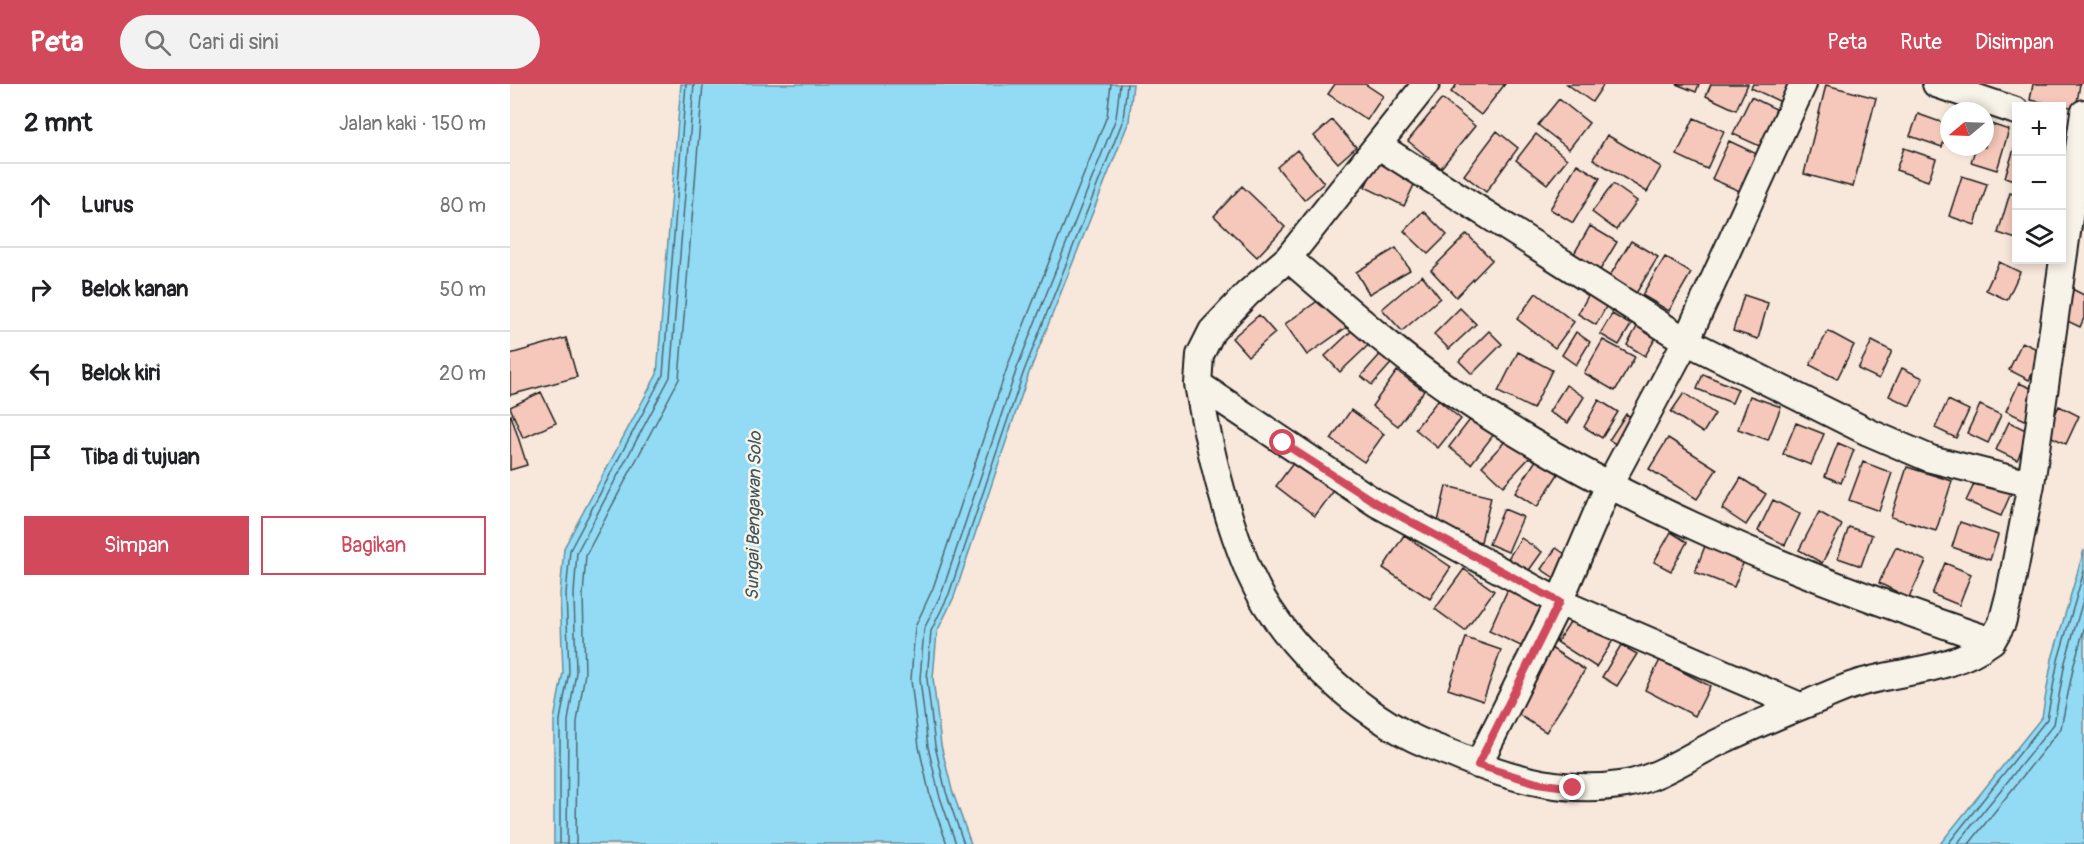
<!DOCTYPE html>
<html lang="id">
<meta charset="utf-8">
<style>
body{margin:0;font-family:Pangolin,sans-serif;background:#f2f2f2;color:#202124}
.controls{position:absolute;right:18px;top:18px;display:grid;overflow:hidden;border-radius:0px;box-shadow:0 3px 9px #0003}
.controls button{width:54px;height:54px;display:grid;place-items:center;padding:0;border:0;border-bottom:2px solid #e0e0e0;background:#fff;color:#202124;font:30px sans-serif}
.compass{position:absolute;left:1430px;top:18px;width:54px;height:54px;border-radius:50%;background:#fff;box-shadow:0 3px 9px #0003;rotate:251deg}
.stop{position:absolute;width:18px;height:18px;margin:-14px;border:4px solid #d1495b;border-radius:50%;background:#fff}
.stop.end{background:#d1495b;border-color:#fff;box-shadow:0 2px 6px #0008}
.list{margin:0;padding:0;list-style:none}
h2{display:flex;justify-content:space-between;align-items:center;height:78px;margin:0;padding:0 24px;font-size:26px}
h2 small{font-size:20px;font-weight:400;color:#757577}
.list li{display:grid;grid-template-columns:39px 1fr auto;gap:18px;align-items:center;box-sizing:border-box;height:84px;padding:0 24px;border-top:2px solid #e0e0e0}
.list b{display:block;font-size:22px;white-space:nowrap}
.list em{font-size:20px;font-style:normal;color:#757577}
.actions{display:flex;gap:12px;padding:18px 24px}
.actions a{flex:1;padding:14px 0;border:2px solid #d1495b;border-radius:0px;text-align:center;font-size:21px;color:#d1495b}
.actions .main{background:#d1495b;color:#fff}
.icon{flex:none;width:33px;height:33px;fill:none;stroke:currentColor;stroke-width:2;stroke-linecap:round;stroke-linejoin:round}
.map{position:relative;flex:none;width:1574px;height:760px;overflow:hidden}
header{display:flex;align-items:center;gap:36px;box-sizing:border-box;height:84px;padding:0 30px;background:#d1495b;color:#fff}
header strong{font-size:28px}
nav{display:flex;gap:33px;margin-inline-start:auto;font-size:21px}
.search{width:420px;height:54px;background:#f2f2f2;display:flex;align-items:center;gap:15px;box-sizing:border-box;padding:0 21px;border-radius:33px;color:#757577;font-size:22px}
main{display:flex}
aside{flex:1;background:#fff}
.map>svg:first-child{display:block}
.water{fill:#93dbf5;stroke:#638f9e;stroke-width:1.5}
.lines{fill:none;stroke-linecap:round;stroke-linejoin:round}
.shore{stroke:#4c6873;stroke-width:1.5}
.building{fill:#f5c8bb;stroke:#1c1c1c;stroke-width:1.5}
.street-casing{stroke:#1c1c1c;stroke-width:30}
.street{stroke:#f7f3e8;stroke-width:26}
.route{stroke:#d1495b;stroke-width:8}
.labels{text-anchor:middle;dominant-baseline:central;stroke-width:5;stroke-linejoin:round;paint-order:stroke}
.water-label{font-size:18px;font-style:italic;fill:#40555d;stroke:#f7f3e8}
</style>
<header>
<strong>Peta</strong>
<div class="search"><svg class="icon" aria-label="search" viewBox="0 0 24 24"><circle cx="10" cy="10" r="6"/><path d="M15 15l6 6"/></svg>Cari di sini</div>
<nav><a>Peta</a><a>Rute</a><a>Disimpan</a></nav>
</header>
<main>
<aside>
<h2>2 mnt<small>Jalan kaki · 150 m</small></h2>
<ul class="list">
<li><svg class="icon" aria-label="ahead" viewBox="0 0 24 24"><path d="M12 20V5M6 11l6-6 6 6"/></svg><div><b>Lurus</b></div><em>80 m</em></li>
<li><svg class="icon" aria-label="right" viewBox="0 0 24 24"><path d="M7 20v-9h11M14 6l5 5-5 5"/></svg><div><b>Belok kanan</b></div><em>50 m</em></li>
<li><svg class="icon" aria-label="left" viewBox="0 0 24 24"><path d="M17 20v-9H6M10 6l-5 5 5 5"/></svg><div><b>Belok kiri</b></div><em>20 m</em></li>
<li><svg class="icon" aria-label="arrive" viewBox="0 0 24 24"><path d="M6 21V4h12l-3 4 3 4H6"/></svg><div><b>Tiba di tujuan</b></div></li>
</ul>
<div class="actions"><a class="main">Simpan</a><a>Bagikan</a></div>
</aside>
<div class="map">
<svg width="1574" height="760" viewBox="0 0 1574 760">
<rect width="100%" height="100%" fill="#f8e7db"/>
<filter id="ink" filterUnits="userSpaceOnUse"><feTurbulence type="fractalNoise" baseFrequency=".0167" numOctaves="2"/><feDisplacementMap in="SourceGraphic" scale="12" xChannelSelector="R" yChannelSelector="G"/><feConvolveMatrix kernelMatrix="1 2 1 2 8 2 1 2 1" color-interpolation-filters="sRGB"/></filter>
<g filter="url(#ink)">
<path class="water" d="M171 0H623L619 37 519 289 444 513 427 548 423 594 431 661 442 706 461 760H44V636L53 588 50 510 54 464 147 290Z
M1574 466V760H1430L1532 633 1542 575Z"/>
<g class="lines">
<path class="shore" d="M50 760V636L59 588 56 510 60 466 153 291 176 0
M57 760 58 637 66 588 64 510 67 468 160 293 184 0
M66 760 67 638 75 589 73 511 76 471 169 295 193 0
M437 760 420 712 409 663 401 596 405 543 423 504 498 281 597 32 601 0
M446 760 429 710 418 663 410 595 414 545 432 508 507 284 606 34 610 0
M454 760 436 708 425 662 417 595 421 547 439 510 514 287 613 36 617 0
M1438 760 1537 635 1548 576 1574 487
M1447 760 1544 640 1555 578 1574 513
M1459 760 1551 644 1564 580 1574 545"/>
</g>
<path class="building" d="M825 0H855L873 12 857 36 818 10Z
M947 0H995L971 31 941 8Z
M1057 0H1094L1082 18Z
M1166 0H1189L1186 8Z
M1201 0H1238L1226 26 1196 12Z
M1243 0H1279L1271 18 1241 4Z
M1523 0H1570L1566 24 1520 16Z
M1316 1 1366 14 1343 103 1294 90Z
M1241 13 1270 27 1254 64 1223 50Z
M932 15 965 42 931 84 898 57Z
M1049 15 1079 39 1059 65 1028 41Z
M1408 30 1439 41 1432 63 1400 52Z
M1184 34 1214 47 1197 85 1167 71Z
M822 36 846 63 828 79 804 52Z
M1475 38 1499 46 1487 86 1461 78 1466 63H1475Z
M987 47 1008 64 976 108 954 91Z
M1026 50 1057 75 1037 100 1006 76Z
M1097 51 1151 83 1137 108 1083 75Z
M1219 57 1249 71 1232 108 1202 95Z
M1506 59V97L1495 93Z
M1394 64 1426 75 1418 97 1386 86Z
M787 66 814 99 794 116 767 83Z
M871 69 910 88 894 122 855 103Z
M1067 80 1090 94 1063 139 1040 125Z
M1452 92 1477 100 1465 141 1439 132Z
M1103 100 1127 117 1106 146 1082 128Z
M732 102 775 143 747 173 704 132Z
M1500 109 1506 111V155L1488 149Z
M913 127 937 151 918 170 894 147Z
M1080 142 1107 158 1084 196 1058 180Z
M957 150 982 176 946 213 921 186Z
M1121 157 1148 173 1125 211 1098 195Z
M886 164 900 186 859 210 846 188Z
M1155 173 1181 189 1159 227 1132 211Z
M1489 178 1510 188 1497 216 1476 206Z
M912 191 930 214 892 247 872 225Z
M1562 205 1574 211V234L1570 243 1549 233Z
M819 209 841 240 797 271 775 240Z
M1026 209 1064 238 1045 264 1007 235Z
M1079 210 1097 221 1086 241 1068 230Z
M1234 211 1258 219 1248 255 1223 247Z
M950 224 966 240 939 265 924 250Z
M1102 230 1121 241 1109 261 1090 250Z
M749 231 765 249 738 272 722 254Z
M854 235 869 251 830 288 815 272Z
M1128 241 1147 252 1135 272 1117 261Z
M979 247 992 260 962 290 949 277Z
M1318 247 1344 261 1327 295 1300 281Z
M1066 248 1080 258 1066 281 1052 271Z
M56 254 67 293 0 311V270Z
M1093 256 1125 273 1105 307 1074 289Z
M1362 257 1382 267 1369 295 1348 285Z
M1512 258 1533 268 1519 296 1499 286Z
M875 265 885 275 862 301 851 292Z
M1008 268 1042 286 1023 325 988 308Z
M1392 284 1413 294 1400 322 1379 312Z
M887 287 914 307 888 342 862 322Z
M1193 290 1228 305 1222 319 1187 305Z
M1509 299 1530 308 1517 337 1496 327Z
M1056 301 1074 313 1058 339 1039 328Z
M31 308 46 339 13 354 0 323Z
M1174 309 1205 330 1193 349 1161 328Z
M1240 312 1271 323 1258 356 1228 345Z
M928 316 951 335 928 364 905 345Z
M1089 316 1108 328 1092 354 1074 343Z
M1438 316 1459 326 1446 354 1425 344Z
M1470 321 1491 331 1478 359 1457 349Z
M1549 322 1569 332 1556 360 1536 350Z
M841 326 874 350 854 378 821 355Z
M966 328 988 345 961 380 939 363Z
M1116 330 1134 341 1118 368 1099 356Z
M1 331 17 381 0 386V332Z
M1499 338 1520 348 1507 376 1486 366Z
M1286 339 1314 350 1301 381 1273 370Z
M1000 352 1021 372 993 402 972 382Z
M1158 354 1207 385 1187 415 1139 385Z
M1328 359 1344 366 1331 399 1315 392Z
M1028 373 1050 387 1027 423 1005 409Z
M784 378 823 408 805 432 766 402Z
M1353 378 1382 389 1369 427 1339 416Z
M1397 383 1442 397 1426 447 1381 433Z
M1468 392 1502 407 1491 432 1456 417Z
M1231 394 1256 410 1236 441 1212 425Z
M936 402 981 413 971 458 926 447Z
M1263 416 1290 430 1275 461 1248 447Z
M994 425 1013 433 998 468 979 460Z
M1309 428 1332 441 1312 479 1289 466Z
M1450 438 1488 451 1480 476 1442 463Z
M1339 443 1362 451 1351 482 1328 474Z
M1161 448 1177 458 1161 487 1144 478Z
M1200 449 1239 464 1224 503 1185 488Z
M894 451 941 483 920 515 873 484Z
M1011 454 1032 468 1017 489 997 476Z
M1386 463 1416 477 1399 514 1369 499Z
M1046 464 1067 478 1052 499 1031 485Z
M1435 479 1461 490 1449 521 1422 510Z
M954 485 984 507 955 547 925 525Z
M998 505 1032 521 1013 563 979 547Z
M1069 524 1107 550 1086 583 1047 558Z
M956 554 991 566 973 617 938 605Z
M1111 561 1127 570 1107 602 1092 593Z
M1041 564 1075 586 1036 648 1003 627Z
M1150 576 1200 602 1185 632 1135 606Z"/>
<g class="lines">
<defs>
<path id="street" d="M916 0 778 174 737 210 702 247 690 271 688 300 866 419 1049 518 1290 622
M1426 0 1506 27
M869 62 1176 257 1358 348 1421 375 1521 400
M778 174C833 221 887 271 947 311 1109 421 1297 495 1482 557L1492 539 1500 508 1521 400 1574 29
M688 300C699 364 714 428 739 488 768 555 839 621 903 654 919 662 936 667 952 674 1004 696 1059 710 1116 700 1149 694 1181 671 1211 657 1240 643 1269 631 1299 619 1316 612 1334 603 1353 598 1399 585 1441 587 1482 557
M968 681 1049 518 1098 403 1176 257 1293 0"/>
</defs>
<use href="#street" class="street-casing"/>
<use href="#street" class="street"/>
</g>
</g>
<g class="lines" filter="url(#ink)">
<path class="route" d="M773 359 866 419 1049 518 968 681 1027 699 1063 704"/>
</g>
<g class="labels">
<g class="water-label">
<text transform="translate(244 432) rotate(-89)">Sungai Bengawan Solo</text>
</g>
</g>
</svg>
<div class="controls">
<button>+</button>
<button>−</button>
<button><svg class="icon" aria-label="layers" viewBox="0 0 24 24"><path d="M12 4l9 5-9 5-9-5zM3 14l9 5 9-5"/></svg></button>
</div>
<svg class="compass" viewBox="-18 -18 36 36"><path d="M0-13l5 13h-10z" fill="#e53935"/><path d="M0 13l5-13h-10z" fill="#757577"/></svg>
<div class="stop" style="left:773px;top:359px"></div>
<div class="stop end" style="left:1063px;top:704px"></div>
</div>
</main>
